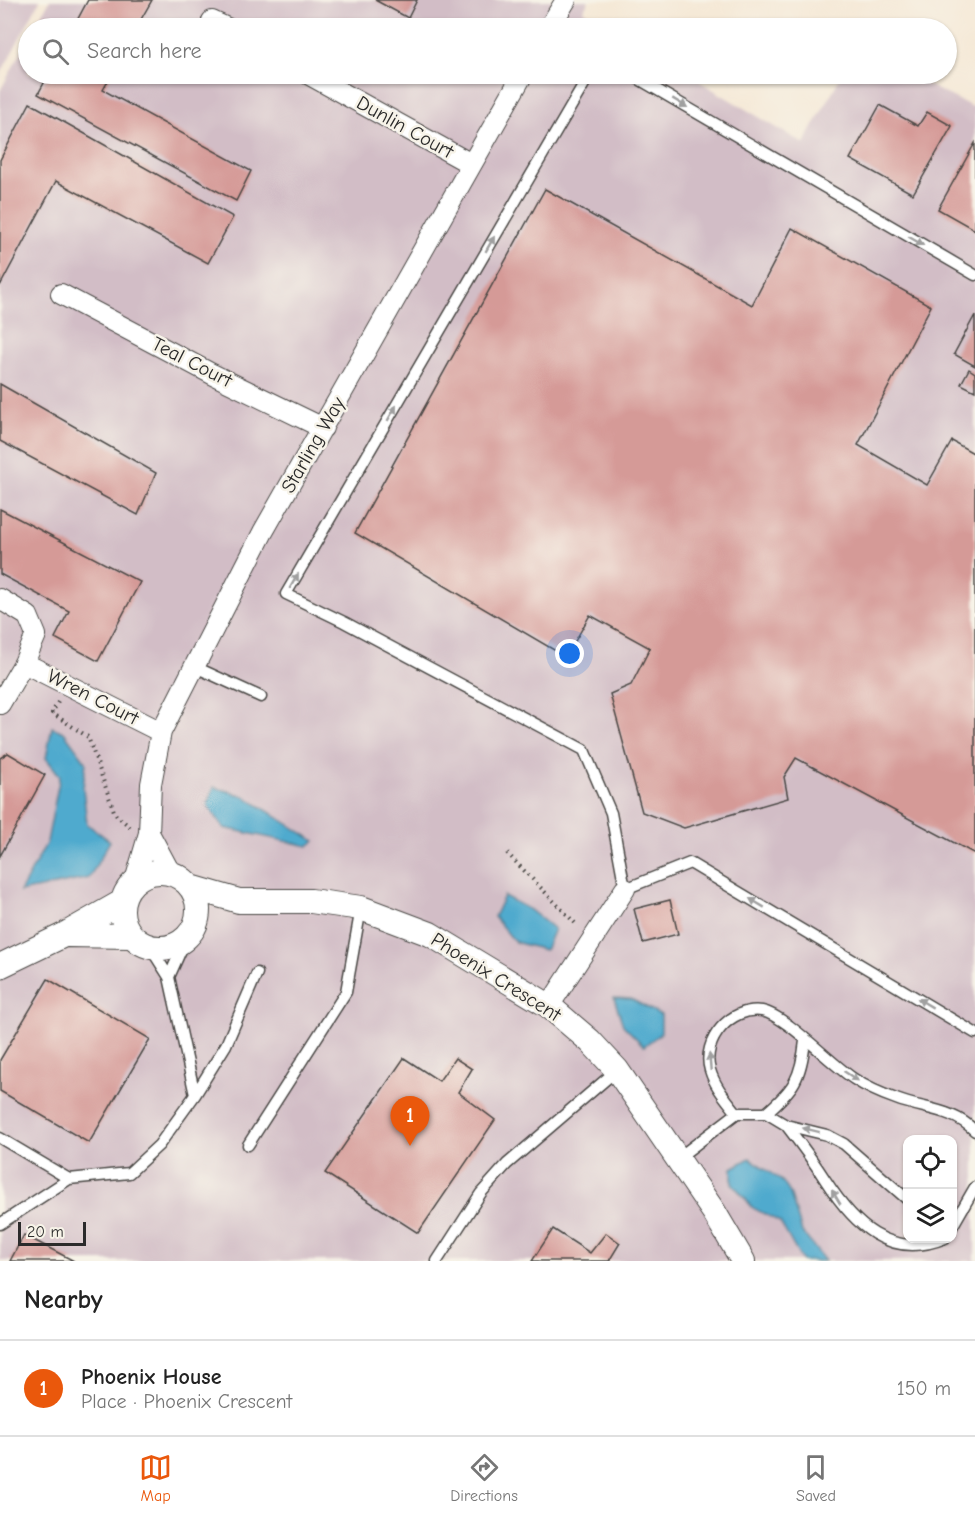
<!DOCTYPE html>
<meta charset="utf-8">
<style>
body{margin:0;font-family:"Comic Neue",sans-serif;background:#f2f2f2;color:#222}
.controls{position:absolute;right:18px;bottom:18px;display:grid;overflow:hidden;border-radius:12px;box-shadow:0 2px 4px #0004}
.controls button{width:54px;height:54px;display:grid;place-items:center;padding:0;border:0;border-bottom:2px solid #e0e0e0;background:#fff;color:#222;font:30px sans-serif}
.scale{position:absolute;left:18px;bottom:15px;width:68px;box-sizing:border-box;padding-left:6px;border:3px solid #2b2b2b;border-top:0;font-size:16px;line-height:21px;white-space:nowrap;color:#2b2b2b;-webkit-text-stroke:4px #f7f3e8;paint-order:stroke}
.you{position:absolute;left:570px;top:654px;width:21px;height:21px;margin:-15px;border:4px solid #fff;border-radius:50%;background:#1a73e8;box-shadow:0 0 0 9px #1a73e833}
.badge{display:grid;place-items:center;width:39px;height:39px;border-radius:50%;background:#ea580c;color:#fff;font-size:20px;font-weight:700}
.pin{position:absolute;translate:-50% -50px;filter:drop-shadow(0 2px 3px #0008)}
.pin::after{content:'';position:absolute;top:32px;width:21px;height:18px;background:inherit;clip-path:polygon(0 0,100% 0,50% 100%)}
.list{margin:0;padding:0;list-style:none}
h2{display:flex;justify-content:space-between;align-items:center;height:78px;margin:0;padding:0 24px;font-size:26px}
h2 small{font-size:20px;font-weight:400;color:#767676}
.list li{display:grid;grid-template-columns:39px 1fr auto;gap:18px;align-items:center;box-sizing:border-box;height:96px;padding:0 24px;border-top:2px solid #e0e0e0}
.list b{display:block;font-size:22px;white-space:nowrap}
.list p{margin:0;font-size:20px;white-space:nowrap;color:#767676}
.list em{font-size:20px;font-style:normal;color:#767676}
.icon{flex:none;width:33px;height:33px;fill:none;stroke:currentColor;stroke-width:2;stroke-linecap:round;stroke-linejoin:round}
.map{position:relative;flex:none;width:975px;height:1261px;overflow:hidden}
.search{position:absolute;background:#fff;box-shadow:0 2px 4px #0004;left:18px;right:18px;top:18px;height:66px;display:flex;align-items:center;gap:15px;box-sizing:border-box;padding:0 21px;border-radius:33px;color:#767676;font-size:22px}
.sheet{height:174px;background:#fff}
nav{display:flex;justify-content:space-around;align-items:center;box-sizing:border-box;height:84px;border-top:2px solid #e0e0e0;background:#fff;font-size:16px;color:#767676}
nav a{display:grid;justify-items:center;gap:3px}
nav .on{color:#ea580c}
.map>svg:first-child{display:block}
.industrial{fill:#d2bdc6;fill-rule:evenodd}
.water{fill:#50aace;stroke:#3e6a7c;stroke-width:1.5}
.building{fill:#d59a97}
.lines{fill:none;stroke-linecap:round;stroke-linejoin:round}
.service-casing{stroke:#494744;stroke-width:13}
.minor-casing{stroke:#494744;stroke-width:22}
.tertiary-casing{stroke:#494744;stroke-width:26}
.path{stroke:#494744;stroke-width:4;stroke-dasharray:1.5 4.5;stroke-linecap:butt}
.service{stroke:#fff;stroke-width:10}
.minor{stroke:#fff;stroke-width:20}
.tertiary{stroke:#fff;stroke-width:24}
.oneway{fill:#a0a0a0}
.labels{text-anchor:middle;dominant-baseline:central;stroke-width:5;stroke-linejoin:round;paint-order:stroke}
.street-label{font-size:20px;fill:#2b2b2b;stroke:#f7f3e8}
</style>
<div class="map">
<svg width="975" height="1261" viewBox="0 0 975 1261">
<rect width="100%" height="100%" fill="#f7f3e8"/>
<filter id="ink" filterUnits="userSpaceOnUse"><feTurbulence type="fractalNoise" baseFrequency=".0167" numOctaves="2"/><feDisplacementMap in="SourceGraphic" scale="12" xChannelSelector="R" yChannelSelector="G"/><feConvolveMatrix kernelMatrix="1 2 1 2 8 2 1 2 1" color-interpolation-filters="sRGB"/></filter>
<filter id="wash" filterUnits="userSpaceOnUse"><feTurbulence type="fractalNoise" baseFrequency=".008" numOctaves="4" result="noise"/><feDisplacementMap in="SourceGraphic" scale="24" xChannelSelector="R" yChannelSelector="G"/><feGaussianBlur stdDeviation="1.35" result="paint"/><feColorMatrix in="noise" values="0 0 0 0 0 0 0 0 0 0 0 0 0 0 0 0 0 1.4 0 .05"/><feComposite in="paint" operator="in"/></filter>
<g filter="url(#wash)">
<rect width="100%" height="100%" fill="#f5e8d5"/>
<path class="industrial" d="M0 0H40L0 75Z
M50 0H589L583 11 612 28H34Z
M28 39V74H687L804 144 842 74H905L975 108V1261H0V91ZM908 1140H952V1238H908Z"/>
<path class="water" d="M52 727 64 732 86 762 83 788 87 824 110 841 89 878 20 892 47 842 60 776 46 758Z
M214 787 244 796 315 841 308 846 224 828 207 805Z
M504 896 530 910 554 929 545 950 515 942 494 917Z
M614 998 631 999 661 1015V1033L644 1046 623 1025Z
M750 1158 783 1182 790 1193 802 1232 825 1261H802L780 1222 753 1208 732 1183V1168Z"/>
<g id="blocks">
<path class="building" d="M88 0H152L136 28H73Z
M375 0H417L408 18Z
M49 74H112L103 90 251 171 236 201 38 94Z
M30 103 233 217 208 263 56 181 0 286V160Z
M880 105 918 126 927 112 952 126 913 194 850 159Z
M975 143V230L938 209Z
M545 189 752 305 792 228 931 306 858 445 927 485 952 441 975 454V854L796 758 784 777 788 798 684 828 642 812 610 694 631 685 650 648 590 615 566 657 355 533Z
M975 315V366L954 354Z
M969 369 975 373V391L961 384Z
M0 384 156 473 138 515 0 441Z
M0 509 140 582 98 661 55 638 69 611 0 574Z
M8 753 45 775 0 856V758Z
M670 900 678 934 643 943 634 909Z
M48 979 150 1039 89 1143 0 1091V1060Z
M404 1058 439 1081 455 1058 472 1069 458 1092 495 1120 418 1233 325 1173Z
M553 1229 590 1253 606 1233 620 1243 609 1261H532Z
M24 1235 74 1261H10Z"/>
</g>
</g>
<g filter="url(#ink)">
<use href="#blocks" fill-opacity="0" stroke="#494744" stroke-width="1.5"/>
<g class="lines">
<defs>
<path id="service" d="M590 74 286 594 344 622 584 750 611 813 625 889 690 863 975 1033
M630 74 975 275
M193 666 261 697
M150 947 169 977 195 1095
M169 977 186 939
M737 1113C727 1100 715 1087 710 1070 701 1041 731 1006 762 1011 785 1015 831 1064 854 1079 866 1087 882 1094 896 1099 925 1110 952 1108 975 1131
M766 1113C794 1089 801 1078 805 1041
M786 1125C800 1143 814 1162 826 1181 853 1223 889 1261 945 1238
M0 1138 69 1179
M248 1145 346 992 361 908
M678 1158 737 1113H766L786 1125 827 1135 844 1144 908 1200
M0 1224 69 1179 129 1173 159 1145 195 1095 226 1045 257 973
M952 1227 975 1187
M437 1261 481 1193 507 1164 617 1070"/>
<path id="minor" d="M212 21 227 28
M549 28 566 0
M308 74 471 164
M61 294 212 374 323 428
M0 599 28 616 36 635 24 663 0 704
M24 663 161 732
M149 833 171 874
M135 881 149 833 151 784 161 732 263 532 523 74
M549 1006 625 889"/>
<path id="tertiary" d="M122 910a38 38 0 1 1 76 0a38 38 0 1 1-76 0Z
M191 887 239 901H311L361 908 430 934 549 1006 590 1041 617 1070 714 1212 743 1261
M67 935 131 936
M0 966 64 935 122 902"/>
</defs>
<use href="#service" class="service-casing"/>
<use href="#minor" class="minor-casing"/>
<use href="#tertiary" class="tertiary-casing"/>
<path class="path" d="M58 702 52 713 88 737 115 814 130 827
M507 853 577 925"/>
<use href="#service" class="service"/>
<use href="#minor" class="minor"/>
<use href="#tertiary" class="tertiary"/>
</g>
<defs><path id="oneway-solid" d="M-6-.8H1V-3.2L6.5 0L1 3.2V.8H-6Z" transform="scale(1.5)"/></defs>
<g class="oneway">
<use href="#oneway-solid" transform="translate(680 103) rotate(31)"/>
<use href="#oneway-solid" transform="translate(916 241) rotate(30)"/>
<use href="#oneway-solid" transform="translate(490 244) rotate(-60)"/>
<use href="#oneway-solid" transform="translate(392 413) rotate(-60)"/>
<use href="#oneway-solid" transform="translate(294 581) rotate(-60)"/>
<use href="#oneway-solid" transform="translate(757 903) rotate(-149)"/>
<use href="#oneway-solid" transform="translate(925 1003) rotate(-149)"/>
<use href="#oneway-solid" transform="translate(710 1062) rotate(-95)"/>
<use href="#oneway-solid" transform="translate(851 1076) rotate(34)"/>
<use href="#oneway-solid" transform="translate(811 1130) rotate(-166)"/>
<use href="#oneway-solid" transform="translate(836 1197) rotate(-121)"/>
</g>
</g>
<g class="labels">
<g class="street-label">
<text transform="translate(405 127) rotate(29)">Dunlin Court</text>
<text transform="translate(192 362) rotate(27)">Teal Court</text>
<text transform="translate(313 445) rotate(-60)">Starling Way</text>
<text transform="translate(93 697) rotate(27)">Wren Court</text>
<text transform="translate(496 977) rotate(32)">Phoenix Crescent</text>
</g>
</g>
</svg>
<div class="controls">
<button><svg class="icon" aria-label="locate" viewBox="0 0 24 24"><circle cx="12" cy="12" r="6"/><path d="M12 2v4M12 18v4M2 12h4M18 12h4"/></svg></button>
<button><svg class="icon" aria-label="layers" viewBox="0 0 24 24"><path d="M12 4l9 5-9 5-9-5zM3 14l9 5 9-5"/></svg></button>
</div>
<div class="scale">20 m</div>
<div class="you"></div>
<div class="pin badge" style="left:410px;top:1146px">1</div>
<div class="search"><svg class="icon" aria-label="search" viewBox="0 0 24 24"><circle cx="10" cy="10" r="6"/><path d="M15 15l6 6"/></svg>Search here</div>
</div>
<section class="sheet">
<h2>Nearby<small></small></h2>
<ul class="list">
<li><span class="badge">1</span><div><b>Phoenix House</b><p>Place · Phoenix Crescent</p></div><em>150 m</em></li>
</ul>
</section>
<nav>
<a class="on"><svg class="icon" aria-label="map" viewBox="0 0 24 24"><path d="M3 6l6-2 6 2 6-2v14l-6 2-6-2-6 2zM9 4v14M15 6v14"/></svg>Map</a>
<a><svg class="icon" aria-label="directions" viewBox="0 0 24 24"><path d="M12 3l9 9-9 9-9-9zM9 14v-3h6M13 9l2 2-2 2"/></svg>Directions</a>
<a><svg class="icon" aria-label="saved" viewBox="0 0 24 24"><path d="M7 4h10v16l-5-4-5 4z"/></svg>Saved</a>
</nav>
